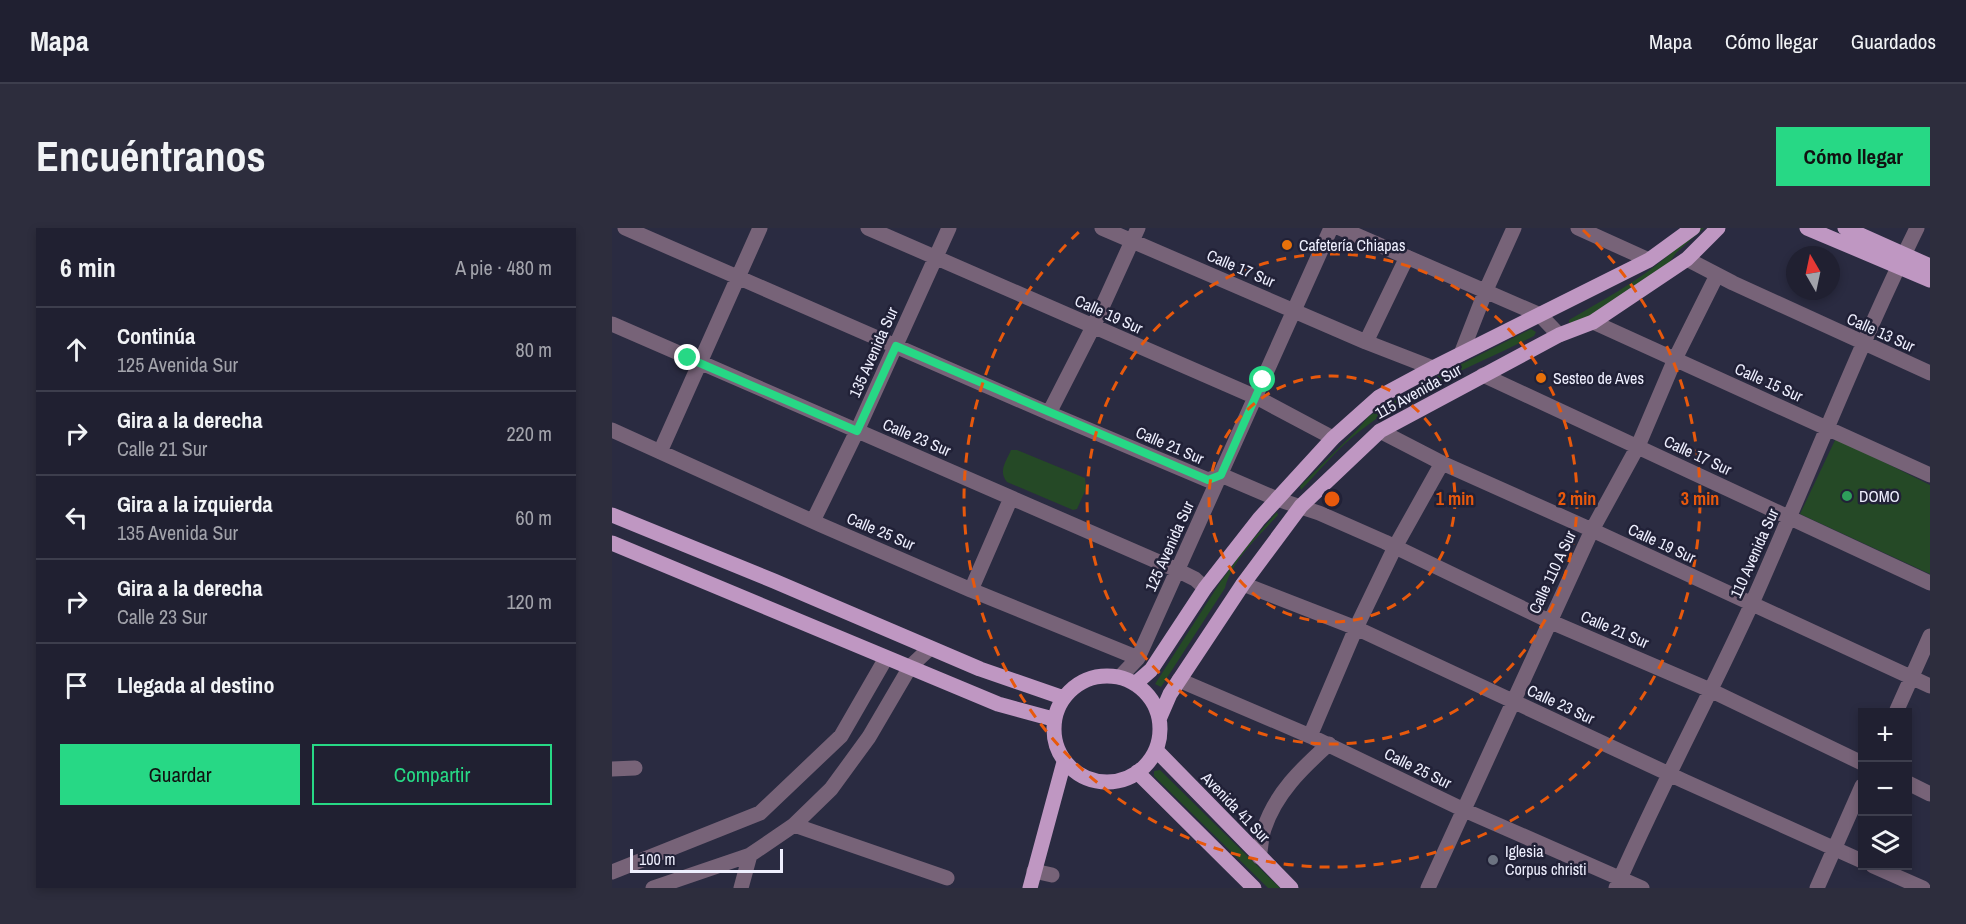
<!DOCTYPE html>
<html lang="es">
<meta charset="utf-8">
<style>
body{margin:0;font-family:"Archivo Narrow",sans-serif;background:#2d2d3d;color:#f1f3f6}
.controls{position:absolute;right:18px;bottom:18px;display:grid;overflow:hidden;border-radius:0px;box-shadow:0 3px 9px #0003}
.controls button{width:54px;height:54px;display:grid;place-items:center;padding:0;border:0;border-bottom:2px solid #3d3e4d;background:#202031;color:#f1f3f6;font:30px sans-serif}
.compass{position:absolute;left:1174px;top:18px;width:54px;height:54px;border-radius:50%;background:#202031;box-shadow:0 3px 9px #0003;rotate:351deg}
.scale{position:absolute;left:18px;bottom:15px;width:153px;box-sizing:border-box;padding-left:6px;border:3px solid #eeeffe;border-top:0;font-size:16px;line-height:21px;white-space:nowrap;color:#eeeffe;-webkit-text-stroke:4px #212137;paint-order:stroke}
.stop{position:absolute;width:18px;height:18px;margin:-14px;border:4px solid #27d885;border-radius:50%;background:#fff}
.stop.end{background:#27d885;border-color:#fff;box-shadow:0 2px 6px #0008}
.list{margin:0;padding:0;list-style:none}
h2{display:flex;justify-content:space-between;align-items:center;height:78px;margin:0;padding:0 24px;font-size:26px}
h2 small{font-size:20px;font-weight:400;color:#a2a3ab}
.list li{display:grid;grid-template-columns:39px 1fr auto;gap:18px;align-items:center;box-sizing:border-box;height:84px;padding:0 24px;border-top:2px solid #3d3e4d}
.list b{display:block;font-size:22px;white-space:nowrap}
.list p{margin:0;font-size:20px;white-space:nowrap;color:#a2a3ab}
.list em{font-size:20px;font-style:normal;color:#a2a3ab}
.actions{display:flex;gap:12px;padding:18px 24px}
.actions a{flex:1;padding:14px 0;border:2px solid #27d885;border-radius:0px;text-align:center;font-size:21px;color:#27d885}
.actions .main{background:#27d885;color:#111}
.icon{flex:none;width:33px;height:33px;fill:none;stroke:currentColor;stroke-width:2;stroke-linecap:round;stroke-linejoin:round}
.map{position:relative;flex:none;width:1318px;height:660px;overflow:hidden;border-radius:0px}
header{display:flex;align-items:center;gap:36px;box-sizing:border-box;height:84px;padding:0 30px;background:#202031;border-bottom:2px solid #3d3e4d}
header strong{font-size:28px}
nav{display:flex;gap:33px;margin-inline-start:auto;font-size:21px}
.intro{display:flex;align-items:center;justify-content:space-between;box-sizing:border-box;height:144px;padding:0 36px}
h1{margin:0;font-size:42px}
.button{padding:15px 27px;border-radius:0px;background:#27d885;color:#111;font-size:21px;font-weight:700}
main{display:flex;gap:36px;padding:0 36px}
aside{flex:1;background:#202031;border-radius:0px;box-shadow:0 3px 9px #0003}
.map>svg:first-child{display:block}
.green{fill:#254926}
.lines{fill:none;stroke-linecap:round;stroke-linejoin:round}
.minor{stroke:#776378;stroke-width:15}
.major{stroke:#bf97c2;stroke-width:15}
.route{stroke:#27d885;stroke-width:8}
.ring{fill:none;stroke:#e8590c;stroke-width:3;stroke-dasharray:10 8}
.food-dot{fill:#e8710a;stroke:#212137;stroke-width:2}
.leisure-dot{fill:#2e9e5b;stroke:#212137;stroke-width:2}
.worship-dot{fill:#6b7280;stroke:#212137;stroke-width:2}
.labels{text-anchor:middle;dominant-baseline:central;stroke-width:5;stroke-linejoin:round;paint-order:stroke}
.poi-label{font-size:16px;fill:#eeeffe;stroke:#212137;text-anchor:start}
.street-label{font-size:16px;fill:#eeeffe;stroke:#212137}
.centre{fill:#e8590c;stroke:#212137;stroke-width:3}
.ring-label{font-size:18px;text-anchor:middle;font-weight:bold;fill:#e8590c;stroke:#212137;stroke-width:5;stroke-linejoin:round;paint-order:stroke}
</style>
<header>
<strong>Mapa</strong>
<nav><a>Mapa</a><a>Cómo llegar</a><a>Guardados</a></nav>
</header>
<div class="intro"><h1>Encuéntranos</h1><a class="button">Cómo llegar</a></div>
<main>
<aside>
<h2>6 min<small>A pie · 480 m</small></h2>
<ul class="list">
<li><svg class="icon" aria-label="ahead" viewBox="0 0 24 24"><path d="M12 20V5M6 11l6-6 6 6"/></svg><div><b>Continúa</b><p>125 Avenida Sur</p></div><em>80 m</em></li>
<li><svg class="icon" aria-label="right" viewBox="0 0 24 24"><path d="M7 20v-9h11M14 6l5 5-5 5"/></svg><div><b>Gira a la derecha</b><p>Calle 21 Sur</p></div><em>220 m</em></li>
<li><svg class="icon" aria-label="left" viewBox="0 0 24 24"><path d="M17 20v-9H6M10 6l-5 5 5 5"/></svg><div><b>Gira a la izquierda</b><p>135 Avenida Sur</p></div><em>60 m</em></li>
<li><svg class="icon" aria-label="right" viewBox="0 0 24 24"><path d="M7 20v-9h11M14 6l5 5-5 5"/></svg><div><b>Gira a la derecha</b><p>Calle 23 Sur</p></div><em>120 m</em></li>
<li><svg class="icon" aria-label="arrive" viewBox="0 0 24 24"><path d="M6 21V4h12l-3 4 3 4H6"/></svg><div><b>Llegada al destino</b></div></li>
</ul>
<div class="actions"><a class="main">Guardar</a><a>Compartir</a></div>
</aside>
<div class="map">
<svg width="1318" height="660" viewBox="0 0 1318 660">
<rect width="100%" height="100%" fill="#2a2b41"/>
<path class="green" d="M1086 0H1092L1064 25 1054 39 986 83 961 97 957 95V92C989 73 1023 55 1052 31 1064 22 1075 10 1086 0Z
M919 101 924 104 922 108C864 137 799 162 748 203 726 220 708 242 689 262L688 258 745 202 757 188 812 155Z
M1224 210 1318 257V346L1188 286Z
M399 222H405L473 250 474 261 465 281 461 282 395 254C386 243 394 234 399 222Z
M665 284 666 287C647 308 620 332 613 360L549 459 543 456 609 353 635 318Z
M548 542 668 660H656L542 548V543Z"/>
<g class="lines">
<path class="minor" d="M13 0 437 185 596 252 609 247 665 271 707 285 773 314 937 393 1098 462 1250 535
M256 0 646 170 721 210
M490 0 754 114 821 140
M728 0 928 87 947 107
M966 0 1037 32
M1075 31 1121 55 1318 145
M981 94 1318 247
M0 96 565 342 583 351 593 360
M754 114 795 29
M849 126 874 62 902 0
M871 147 1318 355
M437 185 481 99 526 0
M0 202 209 297 359 362 526 430
M768 203 830 235 980 302 1318 458
M48 224 148 0
M201 293 245 203 337 0
M631 356 744 400 1072 553 1250 633
M359 362 399 270
M508 449 526 430 719 0
M567 452 698 508 852 582 1030 660
M1284 484 1318 408
M698 508 744 400 783 319 830 235
M0 541 23 540
M1296 555 1318 566
M182 597 335 650
M647 629C649 620 649 610 652 601 663 566 690 540 717 516
M1261 638 1311 660
M422 643 440 647
M0 644 148 585 229 508 274 430
M41 660 138 627 182 597 219 561 257 509 298 439 318 420
M129 660 138 627
M816 660 980 302 1026 218 1063 131 1105 47
M1004 660C1046 563 1097 470 1141 373 1196 249 1245 122 1305 0
M1205 660 1250 558"/>
<path class="major" d="M1195 0 1318 52
M1233 0 1318 38
M0 287 162 353 368 441 452 470
M0 315 386 476 441 491
M442 501a53 53 0 1 1 106 0a53 53 0 1 1-106 0Z
M523 456 539 442 593 360 647 291 721 210 767 169 821 140 1037 32 1081 0
M548 489 558 466 631 356 689 278 768 203 947 107 981 94 1075 31 1106 0
M544 522 679 660
M525 544 642 660
M418 660 452 534"/>
</g>
<g class="lines">
<path class="route" d="M76 130 245 203 284 118 596 252 609 247 651 152"/>
</g>
<g class="ring">
<circle cx="720" cy="271" r="123"/>
<circle cx="720" cy="271" r="245"/>
<path d="M971 2A368 368 0 1 1 469 2"/>
</g>
<g class="food-dot">
<circle cx="675" cy="17" r="6"/>
<circle cx="929" cy="150" r="6"/>
</g>
<circle class="leisure-dot" cx="1235" cy="268" r="6"/>
<circle class="worship-dot" cx="881" cy="632" r="6"/>
<g class="labels">
<g class="poi-label">
<text x="687" y="17">Cafetería Chiapas</text>
<text x="941" y="150">Sesteo de Aves</text>
<text x="1247" y="268">DOMO</text>
<text x="893" y="623">Iglesia<tspan x="893" dy="18">Corpus christi</tspan></text>
</g>
<g class="street-label">
<text transform="translate(629 40) rotate(23)">Calle 17 Sur</text>
<text transform="translate(497 86) rotate(24)">Calle 19 Sur</text>
<text transform="translate(1269 104) rotate(24)">Calle 13 Sur</text>
<text transform="translate(261 124) rotate(-66)">135 Avenida Sur</text>
<text transform="translate(1157 154) rotate(24)">Calle 15 Sur</text>
<text transform="translate(806 163) rotate(-29)">115 Avenida Sur</text>
<text transform="translate(305 209) rotate(23)">Calle 23 Sur</text>
<text transform="translate(558 217) rotate(23)">Calle 21 Sur</text>
<text transform="translate(1086 227) rotate(25)">Calle 17 Sur</text>
<text transform="translate(269 303) rotate(23)">Calle 25 Sur</text>
<text transform="translate(1050 315) rotate(25)">Calle 19 Sur</text>
<text transform="translate(557 318) rotate(-66)">125 Avenida Sur</text>
<text transform="translate(1142 325) rotate(-66)">110 Avenida Sur</text>
<text transform="translate(940 344) rotate(-65)">Calle 110 A Sur</text>
<text transform="translate(1003 401) rotate(23)">Calle 21 Sur</text>
<text transform="translate(949 476) rotate(25)">Calle 23 Sur</text>
<text transform="translate(806 540) rotate(26)">Calle 25 Sur</text>
<text transform="translate(624 579) rotate(46)">Avenida 41 Sur</text>
</g>
</g>
<circle cx="720" cy="271" r="9" class="centre"/>
<g class="ring-label">
<text x="843" y="277">1 min</text>
<text x="965" y="277">2 min</text>
<text x="1088" y="277">3 min</text>
</g>
</svg>
<div class="controls">
<button>+</button>
<button>−</button>
<button><svg class="icon" aria-label="layers" viewBox="0 0 24 24"><path d="M12 4l9 5-9 5-9-5zM3 14l9 5 9-5"/></svg></button>
</div>
<svg class="compass" viewBox="-18 -18 36 36"><path d="M0-13l5 13h-10z" fill="#e53935"/><path d="M0 13l5-13h-10z" fill="#a2a3ab"/></svg>
<div class="scale">100 m</div>
<div class="stop" style="left:651px;top:152px"></div>
<div class="stop end" style="left:76px;top:130px"></div>
</div>
</main>
